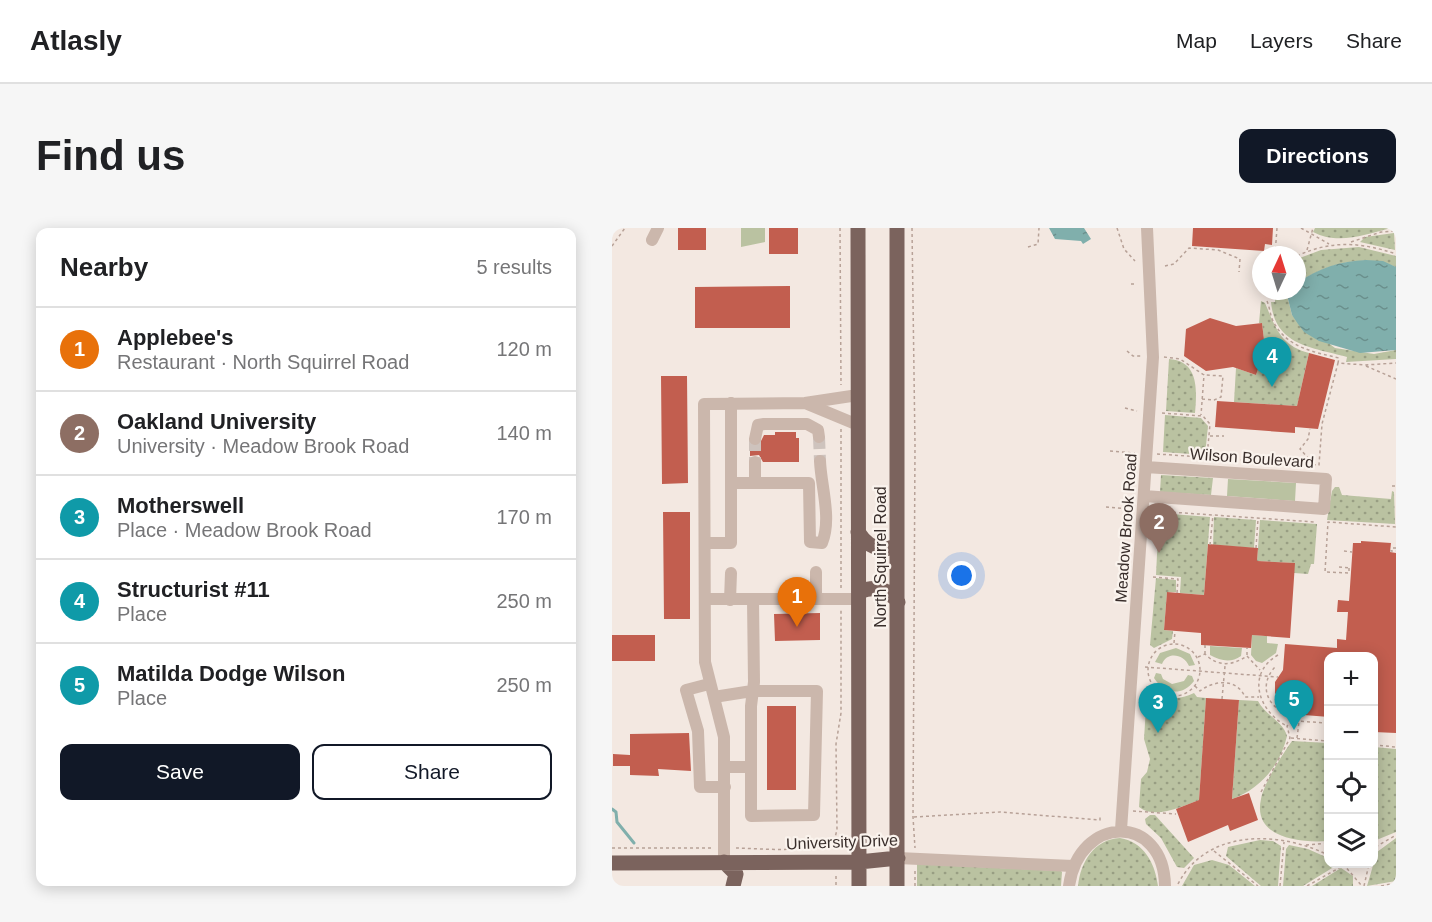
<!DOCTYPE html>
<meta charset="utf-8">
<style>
body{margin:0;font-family:Helvetica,sans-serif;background:#f6f6f6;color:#202124}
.controls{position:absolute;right:18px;bottom:18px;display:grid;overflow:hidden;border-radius:12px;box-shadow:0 3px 15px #0003}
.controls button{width:54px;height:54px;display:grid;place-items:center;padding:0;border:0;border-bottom:2px solid #e0e0e0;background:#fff;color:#202124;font:30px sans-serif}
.compass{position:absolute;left:640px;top:18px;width:54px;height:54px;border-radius:50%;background:#fff;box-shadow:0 3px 15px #0003;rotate:4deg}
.you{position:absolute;left:350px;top:348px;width:21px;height:21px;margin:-15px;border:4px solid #fff;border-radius:50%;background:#1a73e8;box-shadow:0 0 0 9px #1a73e833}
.badge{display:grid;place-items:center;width:39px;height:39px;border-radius:50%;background:#111827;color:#fff;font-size:20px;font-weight:700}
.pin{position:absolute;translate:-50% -50px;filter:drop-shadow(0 2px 3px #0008)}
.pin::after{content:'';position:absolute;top:32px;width:21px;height:18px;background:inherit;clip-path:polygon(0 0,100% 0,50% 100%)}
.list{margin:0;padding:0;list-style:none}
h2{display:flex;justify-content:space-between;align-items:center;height:78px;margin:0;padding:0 24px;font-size:26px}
h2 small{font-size:20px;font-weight:400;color:#757577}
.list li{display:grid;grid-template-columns:39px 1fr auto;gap:18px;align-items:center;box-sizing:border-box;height:84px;padding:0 24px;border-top:2px solid #e0e0e0}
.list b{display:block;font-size:22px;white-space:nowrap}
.list p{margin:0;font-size:20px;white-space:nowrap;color:#757577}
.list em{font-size:20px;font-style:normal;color:#757577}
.actions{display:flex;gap:12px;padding:18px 24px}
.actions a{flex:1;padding:14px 0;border:2px solid #111827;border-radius:12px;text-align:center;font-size:21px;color:#111827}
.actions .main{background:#111827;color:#fff}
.icon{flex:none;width:33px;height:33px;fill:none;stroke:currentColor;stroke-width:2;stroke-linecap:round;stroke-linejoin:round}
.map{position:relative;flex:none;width:784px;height:658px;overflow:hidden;border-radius:12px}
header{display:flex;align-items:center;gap:36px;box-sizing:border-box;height:84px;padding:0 30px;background:#fff;border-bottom:2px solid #e0e0e0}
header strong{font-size:28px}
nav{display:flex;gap:33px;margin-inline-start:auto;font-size:21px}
.intro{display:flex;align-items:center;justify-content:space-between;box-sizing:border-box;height:144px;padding:0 36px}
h1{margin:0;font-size:42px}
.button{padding:15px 27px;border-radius:12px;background:#111827;color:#fff;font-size:21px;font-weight:700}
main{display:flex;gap:36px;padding:0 36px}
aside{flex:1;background:#fff;border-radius:12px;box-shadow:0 3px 15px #0003}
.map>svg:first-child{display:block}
.grass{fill:url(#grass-dots)}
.green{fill:#bac2a1}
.water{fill:url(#water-ripples)}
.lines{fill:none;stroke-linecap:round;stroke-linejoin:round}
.stream{stroke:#80afac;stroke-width:3}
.building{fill:#c25e4f}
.minor-tunnel{stroke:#cec3bd;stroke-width:12;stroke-dasharray:12 6;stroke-linecap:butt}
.path{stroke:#b7a197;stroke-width:1.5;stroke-dasharray:3 3;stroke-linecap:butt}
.minor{stroke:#cbb7ac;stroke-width:12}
.major{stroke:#7b635d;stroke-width:15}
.labels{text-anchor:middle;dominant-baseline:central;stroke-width:4.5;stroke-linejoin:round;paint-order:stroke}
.street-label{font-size:16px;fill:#392e2b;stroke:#faf3ed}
</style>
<header>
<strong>Atlasly</strong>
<nav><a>Map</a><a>Layers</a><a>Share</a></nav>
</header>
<div class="intro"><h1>Find us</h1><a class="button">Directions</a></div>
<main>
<aside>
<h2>Nearby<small>5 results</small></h2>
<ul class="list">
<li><span class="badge" style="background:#e8710a">1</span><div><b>Applebee's</b><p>Restaurant · North Squirrel Road</p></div><em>120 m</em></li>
<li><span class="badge" style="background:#8d6e63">2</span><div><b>Oakland University</b><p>University · Meadow Brook Road</p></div><em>140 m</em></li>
<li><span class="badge" style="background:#0f9aa8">3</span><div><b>Motherswell</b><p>Place · Meadow Brook Road</p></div><em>170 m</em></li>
<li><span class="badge" style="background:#0f9aa8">4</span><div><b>Structurist #11</b><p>Place</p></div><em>250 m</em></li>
<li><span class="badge" style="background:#0f9aa8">5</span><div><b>Matilda Dodge Wilson</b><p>Place</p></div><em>250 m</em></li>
</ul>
<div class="actions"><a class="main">Save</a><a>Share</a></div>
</aside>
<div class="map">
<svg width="784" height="658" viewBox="0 0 784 658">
<defs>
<pattern id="grass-dots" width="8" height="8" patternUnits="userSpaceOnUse" patternTransform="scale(1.5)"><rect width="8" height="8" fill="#bac2a1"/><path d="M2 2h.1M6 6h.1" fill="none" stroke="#989e83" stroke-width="1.8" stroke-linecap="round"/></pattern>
<pattern id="water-ripples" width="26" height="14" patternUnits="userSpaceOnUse" patternTransform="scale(1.5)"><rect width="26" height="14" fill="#80afac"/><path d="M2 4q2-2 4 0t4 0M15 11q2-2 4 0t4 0" fill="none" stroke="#6a8f8c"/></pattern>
</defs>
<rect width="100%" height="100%" fill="#f3e8e1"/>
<path class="grass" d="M703 0H779C752 7 726 17 701 4Z
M782 5 783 22 748 14 753 9Z
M747 19 784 28V39C750 25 715 36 685 55V31L709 22Z
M663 63H674L680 87 723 120 762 126 784 122V131L734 134 735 129C700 119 663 118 659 74H663Z
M649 73 653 75C663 99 669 118 697 125L685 178 622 174 624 140 644 147 653 120 650 95H647Z
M557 131C587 133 585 162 583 185L554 183Z
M553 187 589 190 596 198 593 227 551 224Z
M549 247 601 250 599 267 548 264Z
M723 259H727L730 267 779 271 780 263 782 264 783 296 715 292 720 263Z
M547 285 598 289 592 367 568 365 569 349 544 347Z
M602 289 644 292 642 320 601 317Z
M648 292 705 296 702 336H699L696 346 682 345V335L645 333Z
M544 350 564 352V364H555L552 402 561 403 560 411 542 420 538 417Z
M539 460C554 472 565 473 582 465L585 469 594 470 587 572C571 578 543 592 527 579L529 551 535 544 538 531 532 511 535 463Z
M627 472 646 473C653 487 671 493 675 508 668 538 648 561 620 571Z
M680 513 716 515V613C690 615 640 611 649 571 652 555 670 527 680 513Z
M762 519 784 521V604L762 613Z
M538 587H543L582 630 572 640 565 639 549 610 534 596 533 591Z
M508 610C532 614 543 635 546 658H466C468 635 482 611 508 610Z
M784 610V653L755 658 765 624Z
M648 612 661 613 669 618 666 658H649L614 628 616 619Z
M677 617 696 621 716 630V636L725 637 691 658H671L674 621Z
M600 632 617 637 643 658H570L582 637Z
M305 636 449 643 450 644 449 658H305Z
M729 640 741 648V658H700Z"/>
<path class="green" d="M129 0H153V14L129 19Z
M616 251 684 255 683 273 615 268Z
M640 407 655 408V415L666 416 664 425 650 435 644 433 639 427Z
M598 418 630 420 629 428C619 435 609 433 598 427Z
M564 420 578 426 583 437 577 438C572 426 555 423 550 436L543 434 548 425Z
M544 445 549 446 551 451 560 456 572 453 576 447 580 448 582 453C570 469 552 466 542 450Z"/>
<path class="water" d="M437 0H472L479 11 471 16 469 13 443 11Z
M754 32 771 33 784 39V122L748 125 707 113 692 104 686 96 680 87 674 63H685V55C707 40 728 33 754 32Z"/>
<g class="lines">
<path class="stream" d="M0 581 4 584 5 594 22 615"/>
</g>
<path class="building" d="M66 0H94V22H66Z
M157 0H186V26H157Z
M581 0H661L660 17 653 16 652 23 580 18Z
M178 58V100H83V59Z
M598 90 624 98 650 95 653 120 644 147 621 139 594 143 572 128 574 101Z
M697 125 723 132 706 201 683 199V205L603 199 605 173 685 178Z
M49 148H75L76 255 50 256Z
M163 204H184V210H187V234H151L147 227 138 228V217L146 219 152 207H163Z
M51 284H78V391H52Z
M749 313 779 315 778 324 784 325V505L762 504V429H717V489L692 487V484L673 480 663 465V454L671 442 673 416 725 420V411L734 412 736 384H725L726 372 737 373 741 315H749Z
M596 316 646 320 645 333 683 335 678 410 640 407 639 420 589 417V405L552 402 555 364 592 367Z
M208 385V412L163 413 162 386Z
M0 407H43V433H0Z
M594 470 627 472 620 571 637 565 646 592 618 603 616 597 576 614 564 581 587 572Z
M155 478H184V562H155Z
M77 505 79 543 46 541 47 548 18 547V538H1V526L18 527V506Z"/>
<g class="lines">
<path class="minor-tunnel" d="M207 209 208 233
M143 211V234"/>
<path class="path" d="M228 0 229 157
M300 0 303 217 301 589 303 620
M505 0 512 21 523 33
M689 0 717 16
M739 14 769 4 784 3
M0 18 13 0
M416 19 426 16 427 0
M695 22 701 0
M663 27 665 0
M685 28C719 12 749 14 784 26
M553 38 562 36 577 20 606 22 628 31 627 44
M519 56H525
M655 73C658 80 658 88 662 95 676 120 702 124 727 130L726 135 753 137 784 135
M515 123 521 128H531
M552 129 568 131 592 147 589 187
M754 138 784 151
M590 171 602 172 609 169 611 148 593 147
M513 180 525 183
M550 185 591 188 598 196 595 229
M229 201V361
M598 208H612
M498 223 523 225
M545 226 707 237 710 196 726 135
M697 237V231L688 221 696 211 698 201
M780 258H784
M494 279 518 281
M543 283 703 294
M598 317 601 287
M644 320 646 291
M784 320H780L779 323H784
M732 323 740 324
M727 339 739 340
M737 340V345L713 344 716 294 784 299
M541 349 566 351 565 365
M562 415 563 403
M536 442a26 26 0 1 1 52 0a26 26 0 1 1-52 0Z
M593 426V417
M635 427V420
M666 427C633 446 647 484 675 498
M586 429 593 426C606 439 620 438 635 428L648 442
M533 439 666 449
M583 458 588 463C602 452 625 450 633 469H647
M610 471 613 438
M683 493 716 495
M679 510 716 513
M685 510 687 494
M762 517 784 519
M649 564 678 510 675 498 682 493V487C657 484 644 458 664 438
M521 583 564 586
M302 589 388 584 488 592V589
M222 613 225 602 224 516 229 485V381
M259 616H272
M694 617 716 615
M0 620H101
M124 620C156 621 192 625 222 613L225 617H233
M602 623 646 658
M762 625 765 618 784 607
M731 636 750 658
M303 643V658
M224 648V658
M566 656C595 600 668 603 716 627
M668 658 672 614
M695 658 734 636
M752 658 757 636
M769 658 784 655"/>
<path class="minor" d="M40 12 46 0
M119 175V255
M193 175 246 197
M143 211 146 197 152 196H195L206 202 207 209
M143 255V234
M532 268 712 281 714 251 534 239
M93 315H119V255H197L198 314 210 315C220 291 209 258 208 233
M204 344V371
M93 371H247
M118 372 119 345
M97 456 74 462 86 503 88 559H113
M102 469 140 463H205L202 587 139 588V478L142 454 141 372
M113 539H139
M509 602 541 129 535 0
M286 630 461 638
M112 634V509L93 434 92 176 193 175 246 167
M457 658C467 586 552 585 553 658"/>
<path class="major" d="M246 0 247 658
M246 304C255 318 269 326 285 317
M247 364C263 357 275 360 286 374
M112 634 124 646 121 658
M0 635 247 634 286 630
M285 658V0"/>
</g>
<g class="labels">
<g class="street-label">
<text transform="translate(640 230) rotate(4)">Wilson Boulevard</text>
<text transform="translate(514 300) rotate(-86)">Meadow Brook Road</text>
<text transform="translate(268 329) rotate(-90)">North Squirrel Road</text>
<text transform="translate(230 614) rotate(-2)">University Drive</text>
</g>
</g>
</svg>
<div class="controls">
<button>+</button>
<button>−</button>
<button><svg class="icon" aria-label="locate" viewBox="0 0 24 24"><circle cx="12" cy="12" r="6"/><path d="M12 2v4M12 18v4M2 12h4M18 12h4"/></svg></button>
<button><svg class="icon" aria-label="layers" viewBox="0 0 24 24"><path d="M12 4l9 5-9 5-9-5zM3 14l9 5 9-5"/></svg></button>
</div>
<svg class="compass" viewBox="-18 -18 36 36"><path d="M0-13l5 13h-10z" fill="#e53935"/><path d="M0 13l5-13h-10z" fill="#757577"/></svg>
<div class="you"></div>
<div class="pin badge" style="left:185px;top:399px;background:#e8710a">1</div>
<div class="pin badge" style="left:547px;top:325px;background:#8d6e63">2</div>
<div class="pin badge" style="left:546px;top:505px;background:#0f9aa8">3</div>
<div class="pin badge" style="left:660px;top:159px;background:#0f9aa8">4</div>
<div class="pin badge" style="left:682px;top:502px;background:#0f9aa8">5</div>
</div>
</main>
